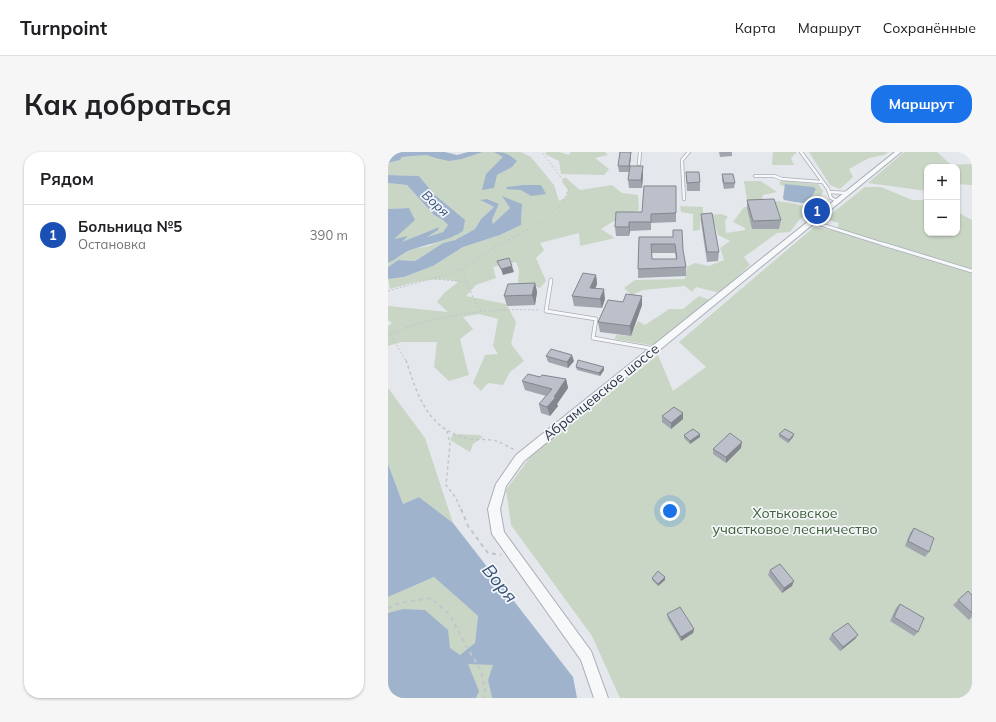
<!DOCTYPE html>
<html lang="ru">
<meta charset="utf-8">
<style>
body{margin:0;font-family:Mulish,sans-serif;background:#f6f6f6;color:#202124}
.controls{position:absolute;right:12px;top:12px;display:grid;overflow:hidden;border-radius:8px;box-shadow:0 1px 3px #0004}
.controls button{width:36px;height:36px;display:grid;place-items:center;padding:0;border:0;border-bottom:1px solid #e0e0e0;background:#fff;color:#202124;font:20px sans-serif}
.you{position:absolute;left:282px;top:359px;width:14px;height:14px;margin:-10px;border:3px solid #fff;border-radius:50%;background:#1a73e8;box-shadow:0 0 0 6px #1a73e833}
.badge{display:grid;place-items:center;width:26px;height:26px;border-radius:50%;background:#1a73e8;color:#fff;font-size:13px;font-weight:700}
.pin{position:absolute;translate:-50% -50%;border:2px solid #fff;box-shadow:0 1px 4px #0006}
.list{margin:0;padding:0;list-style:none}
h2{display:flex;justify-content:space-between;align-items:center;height:52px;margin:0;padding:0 16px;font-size:17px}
h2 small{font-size:13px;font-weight:400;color:#757577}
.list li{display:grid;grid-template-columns:26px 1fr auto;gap:12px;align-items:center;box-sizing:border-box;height:60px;padding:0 16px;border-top:1px solid #e0e0e0}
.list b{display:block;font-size:15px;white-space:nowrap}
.list p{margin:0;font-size:13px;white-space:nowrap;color:#757577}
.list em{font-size:13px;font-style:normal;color:#757577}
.map{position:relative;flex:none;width:584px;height:546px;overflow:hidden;border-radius:16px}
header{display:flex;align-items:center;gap:24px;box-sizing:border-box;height:56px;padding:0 20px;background:#fff;border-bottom:1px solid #e0e0e0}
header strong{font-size:19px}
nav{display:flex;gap:22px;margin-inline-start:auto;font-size:14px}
.intro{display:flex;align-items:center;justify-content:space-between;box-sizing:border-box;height:96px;padding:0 24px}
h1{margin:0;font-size:28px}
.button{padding:10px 18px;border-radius:16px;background:#1a73e8;color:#fff;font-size:14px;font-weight:700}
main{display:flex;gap:24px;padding:0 24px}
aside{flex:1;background:#fff;border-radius:16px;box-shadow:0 1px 3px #0004}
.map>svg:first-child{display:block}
.green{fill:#c9d6c5}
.water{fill:#9fb4cc}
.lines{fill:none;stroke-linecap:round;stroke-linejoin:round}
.service-far1-casing{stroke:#a9aeb7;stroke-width:4}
.service-casing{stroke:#a9aeb7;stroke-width:4.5}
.tertiary-casing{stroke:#a9aeb7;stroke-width:2}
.path-far2{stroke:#c2c5cb;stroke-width:1;stroke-dasharray:2 2;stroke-linecap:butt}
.path-far1{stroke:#c2c5cb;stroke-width:1.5;stroke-dasharray:3 3;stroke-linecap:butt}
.path{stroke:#c2c5cb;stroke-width:2;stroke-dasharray:4 4;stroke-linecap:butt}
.service-far1{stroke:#f7f8fa;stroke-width:2.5}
.service{stroke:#f7f8fa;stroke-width:3}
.tertiary{fill:#f7f8fa;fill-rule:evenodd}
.wall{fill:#a1a5ae;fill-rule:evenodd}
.shaded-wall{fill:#83868d}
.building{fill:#bbc0ca;stroke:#83868d;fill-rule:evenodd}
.labels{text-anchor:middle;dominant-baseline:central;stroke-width:3.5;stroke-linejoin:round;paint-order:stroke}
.far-water-label{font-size:13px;font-style:italic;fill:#34527a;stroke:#f4f6f9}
.street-label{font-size:14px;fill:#2b3445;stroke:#f4f6f9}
.park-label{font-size:14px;fill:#3f6138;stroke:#f4f6f9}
.near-water-label{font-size:18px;font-style:italic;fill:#34527a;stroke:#f4f6f9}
</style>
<header>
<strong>Turnpoint</strong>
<nav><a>Карта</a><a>Маршрут</a><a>Сохранённые</a></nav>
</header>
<div class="intro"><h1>Как добраться</h1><a class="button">Маршрут</a></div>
<main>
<aside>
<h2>Рядом<small></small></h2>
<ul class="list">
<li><span class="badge" style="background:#1a4fb4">1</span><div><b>Больница №5</b><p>Остановка</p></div><em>390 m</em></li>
</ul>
</aside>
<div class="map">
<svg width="584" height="546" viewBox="0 0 584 546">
<rect width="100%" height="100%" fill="#e4e7ec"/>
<path class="green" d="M95 0H133L143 5 166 33 171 49 178 45 180 38 174 30 177 25 192 38 224 33 234 41 250 43 251 58 229 67 213 77 227 86 192 94 191 81 152 91 156 98 148 106 158 129 152 136 130 131 131 118 128 110 105 115 108 126 88 133 78 144 118 152 128 170 123 192 136 209 122 220 115 233 100 231 93 239 85 231 97 203 110 202 105 194 110 167 91 162 75 165 85 177 72 187 81 223 61 229 46 215 49 190H13L0 194V174L4 171 0 168V154L60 160 49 150 56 141 70 130C48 123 24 131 2 137L0 127 16 125 45 114 75 95 112 83 133 73 134 53 115 45 122 56 105 73 104 68 111 52 93 49 106 55 93 67 87 77 67 88 55 91 27 109 10 108 0 115V111L24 97 41 94 61 85 68 84 74 66 46 42 31 24 0 23V11L12 8 14 5 38 3 47 6 74 7Z
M159 0H171L181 3 183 0H217L220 3 207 6 221 17 216 23 173 22 171 9 157 2Z
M385 0H409L403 6 406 13H384Z
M421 0H500L496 3 481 6 461 17 465 25 452 37 442 33Z
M516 0H549L563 13 584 12V33L569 32V15H539V39L480 31Z
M356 29H373L389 40 375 43 374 47C385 50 397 49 408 52 413 53 418 56 422 59L411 68 402 80 389 81 356 105 362 113 332 141 308 135 304 140 297 134 255 138 244 143 236 136 247 128 297 127 299 115 307 111 321 114 336 108 332 96 342 89 330 83 326 70 312 69V78L305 79V62L293 60 292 54 315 55V63L334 62 340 65 337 68 338 81 357 78V76L345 70 356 55 370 54 373 51 359 48Z
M393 29 430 32 435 39 431 51V57L424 58 423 55 427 51 422 48 428 37 397 32V35L391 32Z
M0 31 19 33 46 63 55 68 60 73 55 80 36 86 51 75 12 91 19 85 5 88 21 56 0 57Z
M477 35H493L524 48H539V81H569V60L584 68V546H232L204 484 123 373 118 338 145 301 270 203 285 239 318 215 291 190 426 75 449 79 451 71 437 67Z
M311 144 322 148 268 194 227 187 228 183 243 184 250 169 257 173 281 157H295Z
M0 236 37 286 65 371 31 345 15 352 0 312Z
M65 282 91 283 95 285 85 292 82 300 62 288Z
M46 425 90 464 87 491 106 513 100 528 104 546H0V445Z"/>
<path class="water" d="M10 0H57L69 3 80 0H95L74 7 61 9 47 6 38 3 14 5 12 8 0 11V2Z
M106 0C117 0 121 2 129 9L124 15 109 23 106 36 94 38 98 22 115 5Z
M0 23 31 24 46 42 77 68 75 79C62 88 41 92 25 97 16 100 9 107 0 111V57L21 56 27 68 6 87 20 84 14 90 51 75 50 78 39 85 55 80 60 73 55 68 46 63 19 33 0 31Z
M397 32 425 35 428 37C419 56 415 51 396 48L395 46Z
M135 33H153L158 42 143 44 133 38 118 37 119 35Z
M114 44 134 52 133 73 112 83 75 95 45 114 16 125 0 127V115L10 108 27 109 55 91 67 88 87 77 93 67 106 55 92 48 99 47 111 52 104 68 105 72 122 56Z
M0 312 15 352 31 345 65 371 185 525 189 546H104L100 528 105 513 80 512 91 539 88 546H0V461L15 457 37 458 60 478 62 496 72 503 87 491 90 464 46 425 0 445Z"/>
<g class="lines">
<defs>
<path id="service-far1" d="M413 0 440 37 443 46 449 49
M251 12 252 0
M367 24H386L394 27 434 30
M441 40 459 41
M296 47 294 8 301 0
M425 70 498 93"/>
<path id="service" d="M495 92 584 119
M163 128 158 159 208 167 205 186 267 197"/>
<path id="tertiary" d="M507 0H513L136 309 118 334 112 357 116 380 203 499 220 546H206L193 508 104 382 100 357 108 332 128 303Z"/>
</defs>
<use href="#service-far1" class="service-far1-casing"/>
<use href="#service" class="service-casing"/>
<use href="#tertiary" class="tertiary-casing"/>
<path class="path-far2" d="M74 117 86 148 93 159
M47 127 77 130
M0 139 64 121 81 112 104 97 153 70 175 51 181 36 154 0
M0 179 18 209
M3 181C52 162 100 156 152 158"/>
<path class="path-far1" d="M18 208C30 245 40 279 83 287 90 288 97 287 104 288 112 289 120 295 127 298
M59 279 62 292 58 333 68 346 73 358"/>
<path class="path" d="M73 357 80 374 100 401 113 403
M0 456 12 451 43 446 62 463 78 494 93 518 97 538 95 546"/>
<use href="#service-far1" class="service-far1"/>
<use href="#service" class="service"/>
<use href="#tertiary" class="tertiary"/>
</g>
<path class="wall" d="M232 0H243L242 15 255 23 254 36H241L240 28 241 20H231L230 14Z
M331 0H344V4L332 5Z
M298 20 312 30V39H299Z
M334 22 347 31 346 36 336 37 334 28Z
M288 34V70L263 71V78L242 79 241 84H228L227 75 254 60Z
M359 48 393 68 391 77H364L359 56Z
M313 62 331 100 330 109 319 110 313 70Z
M251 85H285L295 98 298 115V124L250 126V117ZM264 101H287L288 107H264Z
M208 123 209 132 207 137 217 147 214 156 186 154 184 144Z
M147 131 149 140 147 153 119 154 116 144Z
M254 153 243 184 212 180 210 170Z
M158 204 186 209 180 216 160 210Z
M188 215 216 218 212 224 189 218Z
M152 225 178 227 180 236 169 252 170 254 162 264 153 261 151 252 158 244 137 238 134 229Z
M295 261V267L283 277 274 270V264Z
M312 282V285L302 292 296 286V283Z
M391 282 405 285 400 291 391 285Z
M353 296 338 311 325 302V297Z
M526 376 541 400 537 405 517 394 522 381Z
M382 418 404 434 394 441 380 423Z
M277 425V428L270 434 264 428V426Z
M580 439 584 443V465L581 468 565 453Z
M512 452 530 480 526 484 502 469 508 456Z
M279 462 306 477 305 481 293 489 280 467Z
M444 482 467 487 452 499 441 487Z"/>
<path class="shaded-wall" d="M243 0V3L241 20V14Z
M255 14V23L254 36 253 28Z
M241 70 242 79 241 84Z
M124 114 126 120 115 123 113 117Z
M208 123 209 132 204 145 202 136Z
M147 131 149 140 147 153 144 143Z
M216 137 217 147 214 156 212 147Z
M254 144V153L243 184 242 174Z
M184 203 186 209 180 216 179 210Z
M216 215V218L212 224 211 221Z
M178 227 180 236 169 252 170 254 162 264 159 255Z
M295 261V267L283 277V271Z
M312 282V285L302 292V289Z
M406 282 405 285 400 291 401 288Z
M354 290 353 296 338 311V305Z
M277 425V428L270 434V432Z
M406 429 404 434 394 441 396 436Z
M306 477 305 481 293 489V485Z
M470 483 467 487 452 499 455 495Z"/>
<path class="building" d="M232 0H243L241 14H230Z
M242 14H255L253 28H240Z
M298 20H311L312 30 299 31Z
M334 22H345L347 31H336Z
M256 34H288V61L263 62V70H241V75H227L228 60H254Z
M386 47 393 68 365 69 359 48Z
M324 61 331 100H319L313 62Z
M285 78H294L295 98 298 115 250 117 251 85H285ZM263 92H287L289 107H264Z
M121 106 124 114 113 117 109 109Z
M195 121 208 123 202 136 216 137 212 147 184 144Z
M147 131 144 143 116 144 120 132Z
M238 142 254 144 242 174 210 170 220 148 235 150Z
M163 197 184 203 179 210 158 204Z
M190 208 216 215 211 221 188 215Z
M140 222 152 225 154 223 178 227 166 245H168L159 255 151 252 164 237 134 229Z
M286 255 295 261 283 271 274 264Z
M305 277 312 282 302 289 296 283Z
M397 277 406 282 401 288 391 282Z
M342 281 354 290 338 305 325 297Z
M526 376 546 386 541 400 520 389Z
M392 412 406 429 396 436 382 418Z
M270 419 277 425 270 432 264 426Z
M580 439 584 443V461L570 448Z
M512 452 536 466 530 480 506 465Z
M292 455 306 477 293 485 279 462Z
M460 471 470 483 455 495 444 482Z"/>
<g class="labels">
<g class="far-water-label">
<text transform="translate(48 51) rotate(43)">Воря</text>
</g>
<g class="street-label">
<text transform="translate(213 240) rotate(-39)">Абрамцевское шоссе</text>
</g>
<g class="park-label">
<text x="407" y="361">Хотьковское<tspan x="407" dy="16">участковое лесничество</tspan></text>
</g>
<g class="near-water-label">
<text transform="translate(112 431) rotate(51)">Воря</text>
</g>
</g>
</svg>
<div class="controls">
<button>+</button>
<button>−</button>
</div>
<div class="you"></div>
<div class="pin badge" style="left:429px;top:59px;background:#1a4fb4">1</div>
</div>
</main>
